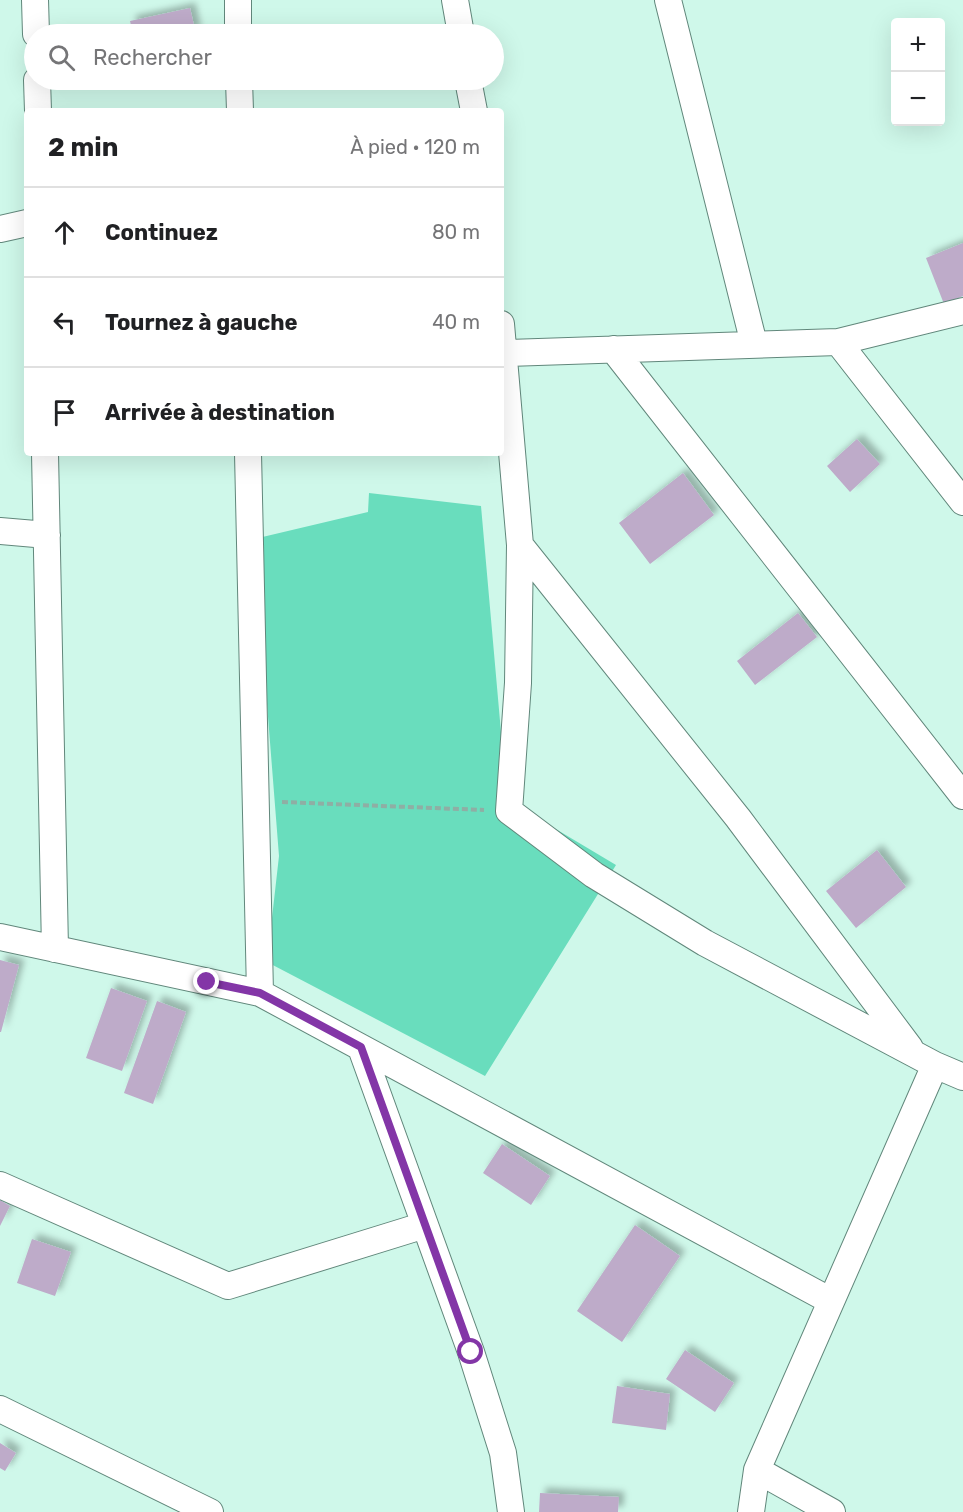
<!DOCTYPE html>
<html lang="fr">
<meta charset="utf-8">
<style>
body{margin:0;font-family:Rubik,sans-serif;background:#f6f6f6;color:#202124}
.controls{position:absolute;right:18px;top:18px;display:grid;overflow:hidden;border-radius:6px;box-shadow:0 6px 24px #0002}
.controls button{width:54px;height:54px;display:grid;place-items:center;padding:0;border:0;border-bottom:2px solid #e0e0e0;background:#fff;color:#202124;font:30px sans-serif}
.stop{position:absolute;width:18px;height:18px;margin:-14px;border:4px solid #8336a7;border-radius:50%;background:#fff}
.stop.end{background:#8336a7;border-color:#fff;box-shadow:0 2px 6px #0008}
.list{margin:0;padding:0;list-style:none}
h2{display:flex;justify-content:space-between;align-items:center;height:78px;margin:0;padding:0 24px;font-size:26px}
h2 small{font-size:20px;font-weight:400;color:#757577}
.list li{display:grid;grid-template-columns:39px 1fr auto;gap:18px;align-items:center;box-sizing:border-box;height:90px;padding:0 24px;border-top:2px solid #e0e0e0}
.list b{display:block;font-size:22px;white-space:nowrap}
.list em{font-size:20px;font-style:normal;color:#757577}
.icon{flex:none;width:33px;height:33px;fill:none;stroke:currentColor;stroke-width:2;stroke-linecap:round;stroke-linejoin:round}
.map{position:relative;flex:none;width:963px;height:1512px;overflow:hidden}
.search{position:absolute;background:#fff;box-shadow:0 6px 24px #0002;left:24px;top:24px;width:480px;height:66px;display:flex;align-items:center;gap:15px;box-sizing:border-box;padding:0 21px;border-radius:33px;color:#757577;font-size:22px}
.panel{position:absolute;background:#fff;box-shadow:0 6px 24px #0002;left:24px;top:108px;width:480px;height:348px;border-radius:6px}
.map>svg:first-child{display:block}
.green{fill:#69ddbd}
.building{fill:#beabc9;filter:url(#shadow)}
.lines{fill:none;stroke-linecap:round;stroke-linejoin:round}
.minor-casing{stroke:#61877b;stroke-width:28}
.path{stroke:#8faea4;stroke-width:4;stroke-dasharray:6 3;stroke-linecap:butt}
.minor{stroke:#fff;stroke-width:26}
.route{stroke:#8336a7;stroke-width:8}
</style>
<div class="map">
<svg width="963" height="1512" viewBox="0 0 963 1512">
<defs>
<filter id="shadow"><feDropShadow dx="5.5" dy="-5.5" stdDeviation="3" flood-color="#0004"/></filter>
</defs>
<rect width="100%" height="100%" fill="#cff8ea"/>
<path class="green" d="M369 493 481 506 507 800 616 865 485 1076 267 962 279 856 254 539 368 512Z"/>
<path class="building" d="M190 8 196 34H133L130 21Z
M963 243V296L944 304 926 258Z
M857 439 880 464 850 492 827 466Z
M683 473 714 515 650 564 619 523Z
M798 613 817 637 755 685 737 661Z
M877 850 906 887 856 928 826 891Z
M0 960 19 965 1 1032H0Z
M111 988 147 1001 122 1071 86 1058Z
M157 1001 186 1012 153 1104 124 1093Z
M502 1144 550 1176 531 1205 483 1173Z
M0 1200 10 1206 0 1226Z
M635 1225 680 1256 622 1342 577 1311Z
M32 1239 71 1252 55 1296 17 1283Z
M685 1350 734 1383 715 1412 666 1379Z
M617 1386 670 1394 666 1430 612 1423Z
M0 1443 16 1453 5 1471 0 1468Z
M540 1493 619 1497 618 1512H539Z"/>
<g class="lines">
<defs>
<path id="minor" d="M35 0 36 34
M238 0V34
M455 0 461 34
M668 0 754 344
M37 80 38 111
M239 80 240 111
M468 80 474 111
M0 229 27 223
M501 324 520 545 518 683 509 811 594 875 705 943 935 1065 963 1077
M838 342 963 502
M613 349 963 796
M505 353 838 342 963 311
M45 453 55 949
M248 453 260 993
M0 531 47 535
M520 545 738 818 910 1048
M0 937 260 993 831 1301
M361 1048 471 1352 503 1453 511 1512
M0 1185 228 1286 425 1225
M0 1409 210 1512
M757 1470 832 1512
M751 1512 757 1470 935 1065"/>
</defs>
<use href="#minor" class="minor-casing"/>
<path class="path" d="M282 802 484 810"/>
<use href="#minor" class="minor"/>
</g>
<g class="lines">
<path class="route" d="M207 982 260 993 361 1047 471 1352"/>
</g>
</svg>
<div class="controls">
<button>+</button>
<button>−</button>
</div>
<div class="stop" style="left:471px;top:1352px"></div>
<div class="stop end" style="left:207px;top:982px"></div>
<div class="search"><svg class="icon" aria-label="search" viewBox="0 0 24 24"><circle cx="10" cy="10" r="6"/><path d="M15 15l6 6"/></svg>Rechercher</div>
<section class="panel">
<h2>2 min<small>À pied · 120 m</small></h2>
<ul class="list">
<li><svg class="icon" aria-label="ahead" viewBox="0 0 24 24"><path d="M12 20V5M6 11l6-6 6 6"/></svg><div><b>Continuez</b></div><em>80 m</em></li>
<li><svg class="icon" aria-label="left" viewBox="0 0 24 24"><path d="M17 20v-9H6M10 6l-5 5 5 5"/></svg><div><b>Tournez à gauche</b></div><em>40 m</em></li>
<li><svg class="icon" aria-label="arrive" viewBox="0 0 24 24"><path d="M6 21V4h12l-3 4 3 4H6"/></svg><div><b>Arrivée à destination</b></div></li>
</ul>
</section>
</div>
